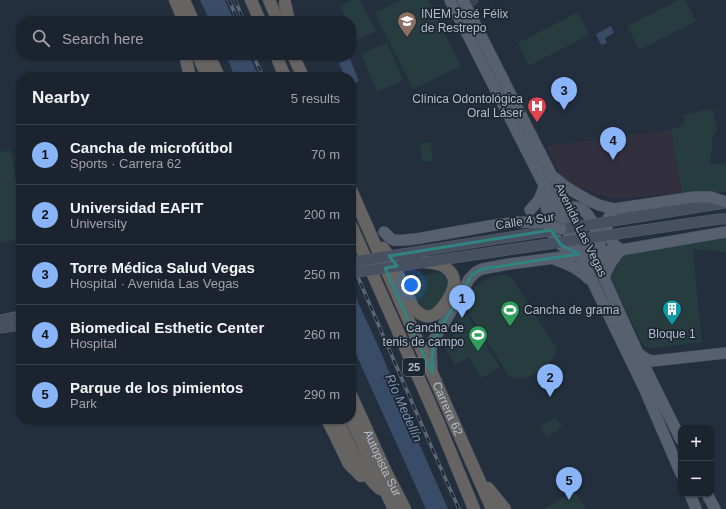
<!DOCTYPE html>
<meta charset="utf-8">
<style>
body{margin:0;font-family:Arial,sans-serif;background:#242b36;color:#f1f3f6}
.controls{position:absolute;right:12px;bottom:12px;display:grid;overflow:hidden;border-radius:8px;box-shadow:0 1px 3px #0004}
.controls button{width:36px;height:36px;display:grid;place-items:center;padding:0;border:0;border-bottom:1px solid #39404a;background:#1b232e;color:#f1f3f6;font:20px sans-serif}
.you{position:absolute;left:411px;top:285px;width:14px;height:14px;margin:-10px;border:3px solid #fff;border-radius:50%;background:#1a73e8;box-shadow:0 0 0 6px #1a73e833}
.badge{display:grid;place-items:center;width:26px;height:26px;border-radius:50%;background:#8ab4f8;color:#111;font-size:13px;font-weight:700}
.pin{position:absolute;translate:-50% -33px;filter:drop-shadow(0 1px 2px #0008)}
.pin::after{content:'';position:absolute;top:21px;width:14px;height:12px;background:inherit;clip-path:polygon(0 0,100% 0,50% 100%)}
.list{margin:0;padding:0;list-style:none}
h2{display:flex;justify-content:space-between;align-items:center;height:52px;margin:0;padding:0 16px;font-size:17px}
h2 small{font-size:13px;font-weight:400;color:#a0a4aa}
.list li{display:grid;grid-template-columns:26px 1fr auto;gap:12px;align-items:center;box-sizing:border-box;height:60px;padding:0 16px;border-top:1px solid #39404a}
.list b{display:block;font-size:15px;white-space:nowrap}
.list p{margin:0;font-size:13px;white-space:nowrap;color:#a0a4aa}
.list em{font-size:13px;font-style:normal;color:#a0a4aa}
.icon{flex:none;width:22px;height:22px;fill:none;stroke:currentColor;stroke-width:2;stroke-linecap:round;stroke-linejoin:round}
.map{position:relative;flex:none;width:726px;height:509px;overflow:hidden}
.search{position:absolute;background:#1b232e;box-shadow:0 1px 3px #0004;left:16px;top:16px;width:340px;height:44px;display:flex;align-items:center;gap:10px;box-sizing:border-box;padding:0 14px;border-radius:16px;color:#a0a4aa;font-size:15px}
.panel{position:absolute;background:#1b232e;box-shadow:0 1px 3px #0004;left:16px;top:72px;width:340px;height:352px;border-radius:16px}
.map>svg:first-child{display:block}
.medical{fill:#32303f}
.green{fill:#263c3f}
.water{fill:#394c67}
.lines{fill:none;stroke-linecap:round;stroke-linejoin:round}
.tertiary-casing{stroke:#565f6c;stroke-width:10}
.secondary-casing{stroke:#565f6c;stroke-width:11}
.primary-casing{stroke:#414a57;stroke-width:12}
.trunk-casing{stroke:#434c59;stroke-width:13}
.tertiary{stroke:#38414e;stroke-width:9}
.secondary{stroke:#465061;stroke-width:10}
.primary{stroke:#56606e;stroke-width:11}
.trunk{stroke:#656462;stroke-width:12}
.rail-casing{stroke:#5a6575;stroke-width:3.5}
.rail{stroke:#1d2633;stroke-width:2;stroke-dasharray:6;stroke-linecap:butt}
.secondary-bridge-casing{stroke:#565f6c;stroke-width:11;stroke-linecap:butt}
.primary-bridge-casing{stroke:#414a57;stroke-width:12;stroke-linecap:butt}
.secondary-bridge{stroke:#465061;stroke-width:10}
.primary-bridge{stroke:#56606e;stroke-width:11}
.marked{fill:none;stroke:#308480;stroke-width:3;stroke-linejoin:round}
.labels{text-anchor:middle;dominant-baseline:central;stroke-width:3.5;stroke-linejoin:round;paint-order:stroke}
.shield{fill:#1d2633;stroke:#878f9c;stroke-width:1}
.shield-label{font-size:11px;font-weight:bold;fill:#b4bcc9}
.poi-label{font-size:12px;fill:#b4bcc9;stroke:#1d2633;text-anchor:start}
.street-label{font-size:12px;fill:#b4bcc9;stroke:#1d2633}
.water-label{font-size:13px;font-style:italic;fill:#7c92b1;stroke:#1d2633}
</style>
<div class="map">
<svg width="726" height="509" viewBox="0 0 726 509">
<rect width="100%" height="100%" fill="#242f3e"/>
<path class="medical" d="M671 130 682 193 628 198H617L608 197 580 188 563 180 548 151 547 146Z"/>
<path class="green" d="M352 0H360L376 31 358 40 351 27V21H348L340 6Z
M401 0H428L461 66 413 89 375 13Z
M679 0H685L696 21 639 50 627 26Z
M578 12 589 35 529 66 518 43Z
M387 42 403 80 377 92 361 54Z
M713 109 717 131 713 135 710 165 726 163V192L682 193 671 130 684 125V114Z
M431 142 432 161H422L420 143Z
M11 150 21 212V239L0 243V152Z
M726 238V252L693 249 699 315 702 342 653 348 645 347 641 341 611 279 621 256 630 251Z
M438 272C443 273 446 276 448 280 453 292 439 303 432 311L422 310 416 305 405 280Z
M499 275H505L511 277 557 349C553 365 525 386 509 376L463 305C470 289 482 278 499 275Z
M462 307 500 367 482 378 468 357 455 365 442 342 454 335 450 328Z
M556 417 562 427 547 437 540 426Z
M574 490 586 509H544Z"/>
<path class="water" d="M200 0H225L234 21H210Z
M611 26 614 33 605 38 607 43 601 45 596 34Z
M226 55H249L259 77H235Z
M350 59 359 81 351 84V77H345L339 63Z
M351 287 380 350 407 416 448 509H426L351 343Z"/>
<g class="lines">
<defs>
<path id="tertiary" d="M464 2 473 0"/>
<path id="secondary" d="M625 219 726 203
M630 232 719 219H726
M0 320 21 316
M0 328 21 325"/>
<path id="primary" d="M450 0 579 254 644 388 681 474
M463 0 560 192 604 278 638 353 681 440
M555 178 566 187 588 200 599 205 614 209 694 197H711L726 202
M545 193C547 213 547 238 567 249 571 252 575 252 579 254
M561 206C568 207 575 206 581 209 594 215 600 244 603 258
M530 210 539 200 544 187
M611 213C602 227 608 241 621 250
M384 232C387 235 390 239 394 240 404 242 427 237 438 235
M585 254 621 250 726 232
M556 260C569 264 579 269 589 279
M604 278C608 267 613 258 621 250
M638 353 646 359 653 361 726 353
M432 371 431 349 433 341 457 302 469 279 476 272 482 269 509 264 585 254
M690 494 696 509
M707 494 715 509"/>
<g id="trunk">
<path d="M175 0 184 21"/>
<path d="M184 0 193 21"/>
<path d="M251 0 260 21"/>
<path d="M269 0 278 21"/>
<path d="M285 3 289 21"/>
<path d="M185 55 190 77"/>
<path d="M198 55 207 77"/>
<path d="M209 55 219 77"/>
<path d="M276 55 285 77"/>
<path d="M293 55 303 77"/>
<path id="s1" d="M351 190 492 509"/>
<path d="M351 225 439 424 474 509"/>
<path d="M383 248 391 259 413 307C426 323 437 317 447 301 454 290 459 277 446 268 441 263 431 263 425 262"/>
<path id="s2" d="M351 395 386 472 405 509"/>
<path d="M327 419 349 464 361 476"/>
<path d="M337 419C348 443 360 472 380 489"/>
<path d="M351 419 371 462 394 509"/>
<path d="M488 488 505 509"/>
</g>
</defs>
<use href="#tertiary" class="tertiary-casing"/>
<use href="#secondary" class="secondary-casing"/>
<use href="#primary" class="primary-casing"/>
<use href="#trunk" class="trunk-casing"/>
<use href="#tertiary" class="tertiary"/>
<use href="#secondary" class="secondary"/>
<use href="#primary" class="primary"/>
<use href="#trunk" class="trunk"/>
<defs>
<path id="rail" d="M229 0 238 21
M235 0 244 21
M253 55 263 77
M351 261C387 344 422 427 459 509"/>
</defs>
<use href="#rail" class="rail-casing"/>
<use href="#rail" class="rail"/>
<defs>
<path id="secondary-bridge" d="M351 262 625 219
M351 273 630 232"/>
<path id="primary-bridge" d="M438 235 495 225 517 222 543 223 561 229"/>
</defs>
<use href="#secondary-bridge" class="secondary-bridge-casing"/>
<use href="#primary-bridge" class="primary-bridge-casing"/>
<use href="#secondary-bridge" class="secondary-bridge"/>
<use href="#primary-bridge" class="primary-bridge"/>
</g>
<path class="marked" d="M551 230 561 245 579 254 482 269 472 275 433 341 432 373 385 268 397 266 389 256Z"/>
<defs>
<symbol id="school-pin" viewBox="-11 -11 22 30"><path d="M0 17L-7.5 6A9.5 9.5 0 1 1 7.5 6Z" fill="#8d6e63" stroke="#1d2633"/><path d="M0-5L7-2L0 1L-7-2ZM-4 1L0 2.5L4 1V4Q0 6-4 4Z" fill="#fff"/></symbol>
<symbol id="hospital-pin" viewBox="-11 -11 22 30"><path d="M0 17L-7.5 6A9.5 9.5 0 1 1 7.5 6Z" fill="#e0444e" stroke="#1d2633"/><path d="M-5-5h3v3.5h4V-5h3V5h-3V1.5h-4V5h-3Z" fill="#fff"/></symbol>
<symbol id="building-pin" viewBox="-11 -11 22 30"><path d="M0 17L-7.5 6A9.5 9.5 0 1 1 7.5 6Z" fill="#0f9aa8" stroke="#1d2633"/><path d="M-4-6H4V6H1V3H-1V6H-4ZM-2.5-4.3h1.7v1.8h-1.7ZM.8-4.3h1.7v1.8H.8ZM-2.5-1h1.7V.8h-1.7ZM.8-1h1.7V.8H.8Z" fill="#fff"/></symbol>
<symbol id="stadium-pin" viewBox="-11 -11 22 30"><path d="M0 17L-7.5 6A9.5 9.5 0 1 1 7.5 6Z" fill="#2e9e5b" stroke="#1d2633"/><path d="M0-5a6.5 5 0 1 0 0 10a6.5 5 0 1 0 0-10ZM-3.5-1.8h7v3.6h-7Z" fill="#fff"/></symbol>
</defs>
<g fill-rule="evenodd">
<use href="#school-pin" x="396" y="10" width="22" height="30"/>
<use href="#hospital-pin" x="526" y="95" width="22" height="30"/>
<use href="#building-pin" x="661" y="298" width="22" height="30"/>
<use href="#stadium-pin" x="499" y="299" width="22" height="30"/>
<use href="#stadium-pin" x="467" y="324" width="22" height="30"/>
</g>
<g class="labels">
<rect class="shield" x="403" y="358" width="22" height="18" rx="3"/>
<g class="shield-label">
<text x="414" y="367">25</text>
</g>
<g class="poi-label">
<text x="421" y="14">INEM José Félix<tspan x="421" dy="14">de Restrepo</tspan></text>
<text x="523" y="99" text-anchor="end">Clínica Odontológica<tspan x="523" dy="14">Oral Láser</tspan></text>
<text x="524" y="310">Cancha de grama</text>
<text x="464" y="328" text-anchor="end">Cancha de<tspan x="464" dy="14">tenis de campo</tspan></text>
<text x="672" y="334" text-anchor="middle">Bloque 1</text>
</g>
<g class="street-label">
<text transform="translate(525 221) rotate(-9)">Calle 4 Sur</text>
<text transform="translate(581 230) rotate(64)">Avenida Las Vegas</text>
<text stroke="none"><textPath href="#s1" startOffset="239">Carrera 62</textPath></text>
<text stroke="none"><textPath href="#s2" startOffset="75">Autopista Sur</textPath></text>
</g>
<g class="water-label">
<text transform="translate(404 408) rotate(66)">Río Medellín</text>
</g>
</g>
</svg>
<div class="controls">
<button>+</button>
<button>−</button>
</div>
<div class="you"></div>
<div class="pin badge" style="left:462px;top:318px">1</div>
<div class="pin badge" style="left:550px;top:397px">2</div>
<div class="pin badge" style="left:564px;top:110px">3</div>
<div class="pin badge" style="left:613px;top:160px">4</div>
<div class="pin badge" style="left:569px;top:500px">5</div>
<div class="search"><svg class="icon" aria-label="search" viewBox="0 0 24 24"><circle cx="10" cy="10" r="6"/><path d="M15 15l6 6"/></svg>Search here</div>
<section class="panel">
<h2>Nearby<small>5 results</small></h2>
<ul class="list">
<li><span class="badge">1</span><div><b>Cancha de microfútbol</b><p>Sports · Carrera 62</p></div><em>70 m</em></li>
<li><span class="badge">2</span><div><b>Universidad EAFIT</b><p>University</p></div><em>200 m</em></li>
<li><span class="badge">3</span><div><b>Torre Médica Salud Vegas</b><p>Hospital · Avenida Las Vegas</p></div><em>250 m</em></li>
<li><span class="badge">4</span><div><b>Biomedical Esthetic Center</b><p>Hospital</p></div><em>260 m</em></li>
<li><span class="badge">5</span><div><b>Parque de los pimientos</b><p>Park</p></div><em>290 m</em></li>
</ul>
</section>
</div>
